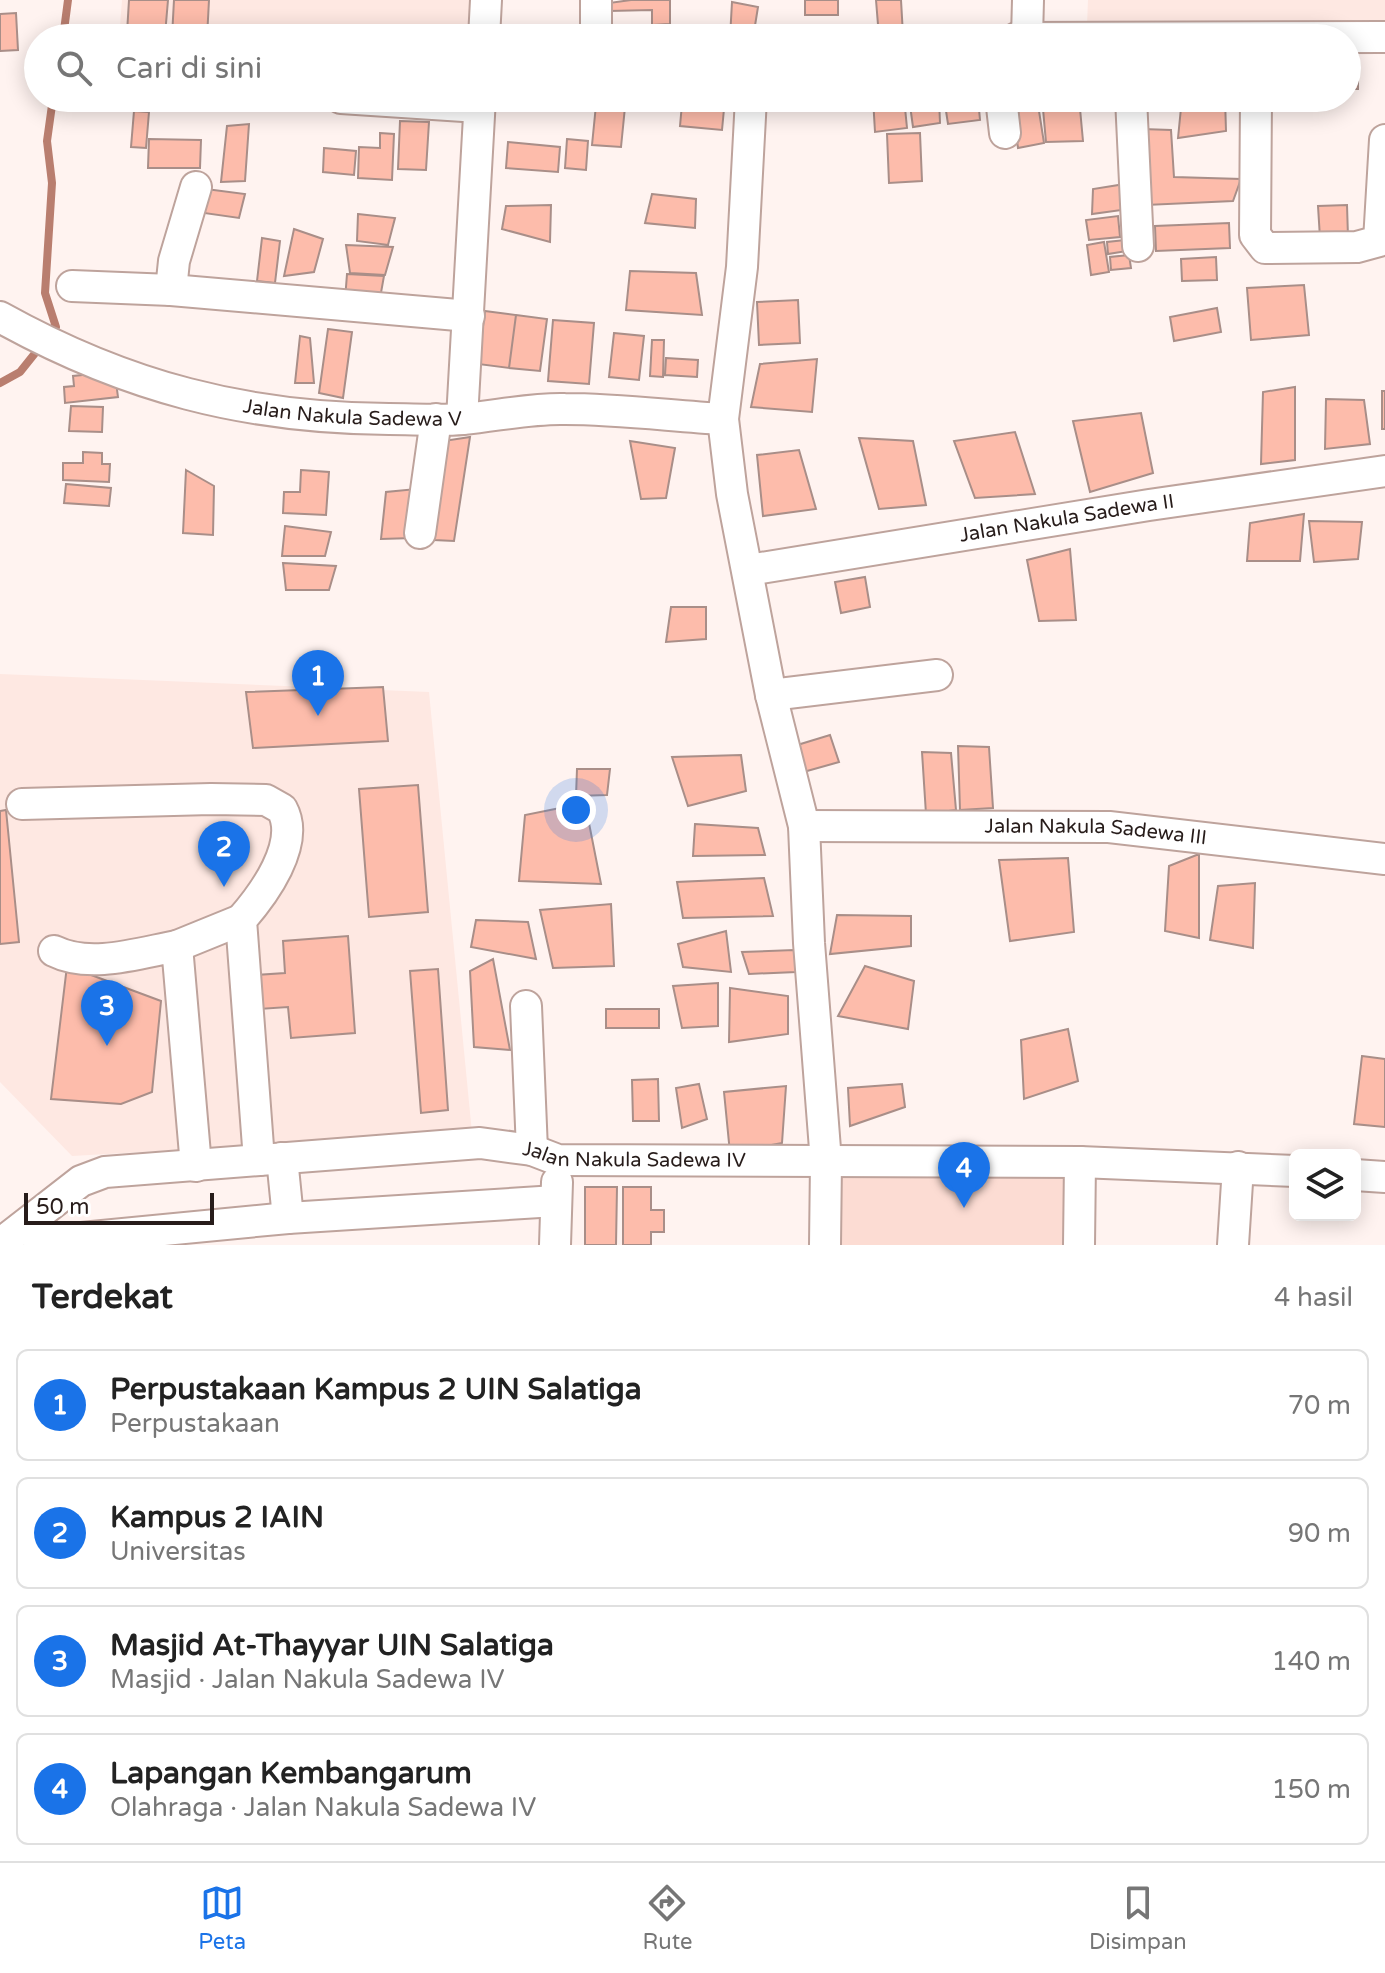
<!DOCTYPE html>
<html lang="id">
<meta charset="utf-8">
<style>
body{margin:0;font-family:"Varela Round",sans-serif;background:#f2f2f2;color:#222}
.controls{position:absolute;right:24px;bottom:24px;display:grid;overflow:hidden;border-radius:12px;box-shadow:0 4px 20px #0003}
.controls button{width:72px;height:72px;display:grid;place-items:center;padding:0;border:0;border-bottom:2px solid #e0e0e0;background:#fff;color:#222;font:40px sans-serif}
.scale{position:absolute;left:24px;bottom:20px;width:190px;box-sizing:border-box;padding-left:8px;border:4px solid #271c1a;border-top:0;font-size:22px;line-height:28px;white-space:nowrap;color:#271c1a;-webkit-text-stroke:6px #fff;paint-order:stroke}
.you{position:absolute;left:576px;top:810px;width:28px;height:28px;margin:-20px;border:6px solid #fff;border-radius:50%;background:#1a73e8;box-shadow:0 0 0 12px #1a73e833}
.badge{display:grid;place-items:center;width:52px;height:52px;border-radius:50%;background:#1a73e8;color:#fff;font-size:26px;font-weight:700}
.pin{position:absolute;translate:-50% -66px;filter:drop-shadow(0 2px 4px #0008)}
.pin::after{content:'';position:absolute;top:42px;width:28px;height:24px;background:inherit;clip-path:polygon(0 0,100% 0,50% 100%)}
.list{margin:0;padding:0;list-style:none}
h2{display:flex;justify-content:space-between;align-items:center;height:104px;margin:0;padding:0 32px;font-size:34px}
h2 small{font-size:26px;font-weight:400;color:#767676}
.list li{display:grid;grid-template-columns:52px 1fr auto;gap:24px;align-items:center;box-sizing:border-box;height:112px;margin:0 16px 16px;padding:0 16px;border:2px solid #e0e0e0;border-radius:12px}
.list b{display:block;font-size:30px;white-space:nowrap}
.list p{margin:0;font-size:26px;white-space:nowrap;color:#767676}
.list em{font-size:26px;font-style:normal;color:#767676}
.icon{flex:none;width:44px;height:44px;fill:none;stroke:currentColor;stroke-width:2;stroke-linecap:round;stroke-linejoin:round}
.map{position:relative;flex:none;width:1385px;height:1245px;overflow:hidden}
.search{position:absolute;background:#fff;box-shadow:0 4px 20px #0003;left:24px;right:24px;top:24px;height:88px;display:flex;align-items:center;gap:20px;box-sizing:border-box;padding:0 28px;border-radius:44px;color:#767676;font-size:30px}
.sheet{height:616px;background:#fff}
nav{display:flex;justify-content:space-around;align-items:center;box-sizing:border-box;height:112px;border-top:2px solid #e0e0e0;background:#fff;font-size:22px;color:#767676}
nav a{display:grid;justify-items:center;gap:4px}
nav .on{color:#1a73e8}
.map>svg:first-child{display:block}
.built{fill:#fee8e2}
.pitch{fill:#fcdcd3}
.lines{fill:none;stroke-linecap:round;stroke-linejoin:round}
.stream{stroke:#b97e6f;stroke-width:8}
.building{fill:#fdbcab;stroke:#a98e88;stroke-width:2}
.minor-casing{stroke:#bea39c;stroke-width:34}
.minor{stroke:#fff;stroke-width:30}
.labels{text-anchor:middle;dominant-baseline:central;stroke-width:6;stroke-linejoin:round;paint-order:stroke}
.street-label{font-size:20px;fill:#271c1a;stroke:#fff}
</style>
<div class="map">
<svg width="1385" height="1245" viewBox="0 0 1385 1245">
<rect width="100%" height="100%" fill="#fff3f0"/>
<path class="built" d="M122 0H473L471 38H119Z
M1088 0H1385V23L1087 25Z
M0 674 429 692 472 1133 72 1156 0 1082Z"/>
<path class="pitch" d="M840 1171H1087L1084 1245H842Z"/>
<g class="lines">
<path class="stream" d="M63 38 68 0
M49 336 56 327 45 293 52 183 47 141 53 98
M0 383 20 372 40 347"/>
</g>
<path class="building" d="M129 0H168L165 35 127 33Z
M174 0H209L207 38 172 37Z
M631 0H670V24L652 25V10L609 11V3Z
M805 0H838V15H805Z
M876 0H901L903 35 879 37Z
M732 2 758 7 753 38H730Z
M16 13 18 50 0 51V14Z
M1347 56H1358V89H1347Z
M873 98H904L907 128 875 132Z
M909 98H939L940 123 913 127Z
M944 98H978L980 120 948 124Z
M1011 98H1037L1044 143 1018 148Z
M1042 98H1079L1083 141 1046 142Z
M1083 98H1125L1083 102Z
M1182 98H1225L1226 131 1178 138Z
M682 104 724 109 722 130 680 126Z
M596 105 625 107 621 147 592 145Z
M134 111 149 112 146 148 131 147Z
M400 121 429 122 426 170 398 169Z
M249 124 245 181 221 182 227 126Z
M1142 129 1171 130 1174 177 1241 179 1233 201 1146 205Z
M380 133 394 134 392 180 358 178 359 147 380 148Z
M920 133 922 181 889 183 887 134Z
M149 139 201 140 200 168H148Z
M567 139 588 141 586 170 565 168Z
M508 142 560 147 558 172 506 168Z
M324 148 356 151 354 175 323 172Z
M1125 184 1129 209 1092 214 1093 189Z
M206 189 245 194 239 218 204 213Z
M652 194 696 199 695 228 645 223Z
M551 205 550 242 502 229 506 206Z
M1347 205 1348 237 1320 238 1318 206Z
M358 214 395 218 388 245 357 241Z
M1118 216 1120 237 1089 240 1086 220Z
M1229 223 1230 248 1156 251 1155 226Z
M294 229 323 239 314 272 284 276Z
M262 238 280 241 275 283 257 281Z
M1125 240 1127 251 1108 254 1107 242Z
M1104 242 1109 272 1091 275 1087 245Z
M346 245 393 247 385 275 350 273Z
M1129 255 1131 268 1111 270 1110 257Z
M1216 257 1217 280 1182 281 1181 259Z
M630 271 696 273 702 315 626 310Z
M347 274 384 276 379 304 345 300Z
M1304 285 1309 335 1251 340 1247 288Z
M798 300 800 343 759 345 757 302Z
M1217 308 1221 332 1174 341 1170 317Z
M485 311 516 315 509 368 478 364Z
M516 315 547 319 540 371 509 368Z
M553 320 594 323 589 384 548 381Z
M328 329 352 332 343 398 319 393Z
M614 333 644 336 639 380 609 377Z
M300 336 310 338 314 383H295Z
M652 340H664L663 377 650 376Z
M666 358 698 360 697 377 665 375Z
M817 359 812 412 751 407 760 364Z
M102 373 103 383 116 382 118 397 65 403 64 387 74 386 73 376Z
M1295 387V460L1261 464 1263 392Z
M1382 391H1385V429H1382Z
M1326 399 1364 400 1370 444 1325 449Z
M71 406 103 407 102 432 69 431Z
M1141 413 1153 473 1090 492 1073 421Z
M1015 432 1035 494 975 498 954 441Z
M470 437 454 541 434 540 437 442Z
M859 438 913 441 926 505 879 509Z
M630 441 675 448 666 498 641 499Z
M799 450 816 509 763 516 757 455Z
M83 452 102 453V464H110L109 482 63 480V463H83Z
M186 470 214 486 213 535 183 533Z
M301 470 329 472 326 515 283 513 284 492H300Z
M66 484 111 488 109 506 64 503Z
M416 489 413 538 381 539 386 492Z
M1304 514 1300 561H1247L1250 523Z
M1309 521 1362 522 1358 559 1314 562Z
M285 526 331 532 325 556H282Z
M1070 549 1076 620 1039 621 1027 560Z
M283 563 336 566 329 590H286Z
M865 577 870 607 841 613 835 582Z
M671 607H706V639L666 642Z
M383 687 388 741 253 748 246 692Z
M830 735 839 762 800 773 794 746Z
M958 746 989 747 993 808 960 810Z
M922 752 951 753 956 810 926 814Z
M741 755 746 791 688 806 672 757Z
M577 769H610L607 795 576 796Z
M418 785 428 912 369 917 359 789Z
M585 803 601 884 519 881 525 815Z
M6 810 19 942 0 944V811Z
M695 824 758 828 765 855 693 856Z
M1199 854V938L1165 931 1169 866Z
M1068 858 1074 932 1010 941 999 860Z
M764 878 773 916 683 918 677 882Z
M1255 883 1253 948 1210 940 1218 886Z
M611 904 614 966 553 968 540 910Z
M837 915 911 916V946L830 954Z
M476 920 528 922 536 959 471 947Z
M726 931 731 972 683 967 678 944Z
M348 936 355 1033 291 1038 288 1007 259 1009 256 975 285 973 283 941Z
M794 950 796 972 749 974 742 952Z
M493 959 510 1050 474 1047 470 971Z
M67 966 161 1001 152 1092 121 1104 51 1099Z
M865 966 914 981 908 1029 838 1016Z
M438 969 448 1110 421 1113 410 971Z
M718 983V1026L682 1028 673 986Z
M730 988 788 996V1034L729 1042Z
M606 1009H659V1028H606Z
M1068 1029 1078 1081 1024 1099 1021 1040Z
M1362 1056 1385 1059V1127L1354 1124Z
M658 1079 659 1121H633L632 1080Z
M699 1084 707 1119 682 1128 676 1088Z
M902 1084 905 1107 850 1126 848 1088Z
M786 1086 782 1143 730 1153 724 1092Z
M585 1187H617L616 1245H585Z
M623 1187H651V1210H664V1232H651V1245H623Z"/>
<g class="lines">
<defs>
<g id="minor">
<path d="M596 0V38"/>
<path d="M1027 37 1028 0"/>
<path d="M484 38 486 0"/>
<path d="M1017 38 1385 37"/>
<path d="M341 98 479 107"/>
<path d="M751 98 742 267 723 419 732 494 771 695 804 826 809 943 826 1162 825 1245"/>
<path d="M1001 98 1005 133"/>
<path d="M1131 98 1138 246"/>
<path d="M1256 98 1255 235 1265 248 1357 247 1379 241 1385 140"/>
<path d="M72 286 171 290 469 316"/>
<path d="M171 290 174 261 196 187"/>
<path id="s1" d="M0 317C126 387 245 418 389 419 413 419 439 421 463 419 497 416 530 408 565 409 618 409 671 416 723 419"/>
<path d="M462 419 480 98"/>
<path d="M420 533 436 419"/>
<path id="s2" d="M749 570 1149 505 1385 471"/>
<path d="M771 695 937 675"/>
<path d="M22 804 211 799 266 800 282 809C301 844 263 895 241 920L259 1160"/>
<path id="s3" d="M804 826 1109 827 1385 859"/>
<path d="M177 946 241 920"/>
<path d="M54 951C90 969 139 953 177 946L196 1166"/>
<path d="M526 1006 532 1150"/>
<path d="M282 1158 288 1218"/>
<path d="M1355 1175 1385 1177"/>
<path d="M23 1229 61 1240 288 1218 556 1201"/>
<path id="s4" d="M0 1244 81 1181 105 1172 480 1143 532 1150 558 1160 1080 1162 1295 1171"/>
<path d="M555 1245 557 1182"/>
<path d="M1079 1245 1080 1162"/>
<path d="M1233 1245 1238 1167"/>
</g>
</defs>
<use href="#minor" class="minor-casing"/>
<use href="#minor" class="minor"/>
</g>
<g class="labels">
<g class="street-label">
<text stroke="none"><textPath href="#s1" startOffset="370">Jalan Nakula Sadewa V</textPath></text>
<text stroke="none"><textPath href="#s2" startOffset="322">Jalan Nakula Sadewa II</textPath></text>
<text stroke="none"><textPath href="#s3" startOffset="292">Jalan Nakula Sadewa III</textPath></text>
<text stroke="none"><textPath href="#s4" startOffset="660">Jalan Nakula Sadewa IV</textPath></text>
</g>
</g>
</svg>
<div class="controls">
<button><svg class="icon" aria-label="layers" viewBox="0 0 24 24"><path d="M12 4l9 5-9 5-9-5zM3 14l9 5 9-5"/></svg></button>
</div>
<div class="scale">50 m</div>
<div class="you"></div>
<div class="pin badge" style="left:318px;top:716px">1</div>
<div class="pin badge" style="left:224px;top:887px">2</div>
<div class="pin badge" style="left:107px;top:1046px">3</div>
<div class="pin badge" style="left:964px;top:1208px">4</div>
<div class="search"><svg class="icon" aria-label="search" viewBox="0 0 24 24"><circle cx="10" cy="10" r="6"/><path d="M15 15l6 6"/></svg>Cari di sini</div>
</div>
<section class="sheet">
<h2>Terdekat<small>4 hasil</small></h2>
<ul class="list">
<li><span class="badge">1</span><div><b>Perpustakaan Kampus 2 UIN Salatiga</b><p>Perpustakaan</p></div><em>70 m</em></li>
<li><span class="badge">2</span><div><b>Kampus 2 IAIN</b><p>Universitas</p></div><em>90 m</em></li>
<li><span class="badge">3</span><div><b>Masjid At-Thayyar UIN Salatiga</b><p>Masjid · Jalan Nakula Sadewa IV</p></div><em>140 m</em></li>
<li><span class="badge">4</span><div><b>Lapangan Kembangarum</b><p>Olahraga · Jalan Nakula Sadewa IV</p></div><em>150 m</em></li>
</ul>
</section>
<nav>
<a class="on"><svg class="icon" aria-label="map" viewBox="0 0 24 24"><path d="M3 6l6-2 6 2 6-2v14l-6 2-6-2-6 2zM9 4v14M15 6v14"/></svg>Peta</a>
<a><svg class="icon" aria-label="directions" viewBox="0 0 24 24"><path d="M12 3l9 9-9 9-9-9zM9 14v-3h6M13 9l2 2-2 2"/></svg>Rute</a>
<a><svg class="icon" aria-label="saved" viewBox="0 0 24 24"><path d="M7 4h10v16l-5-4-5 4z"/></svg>Disimpan</a>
</nav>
